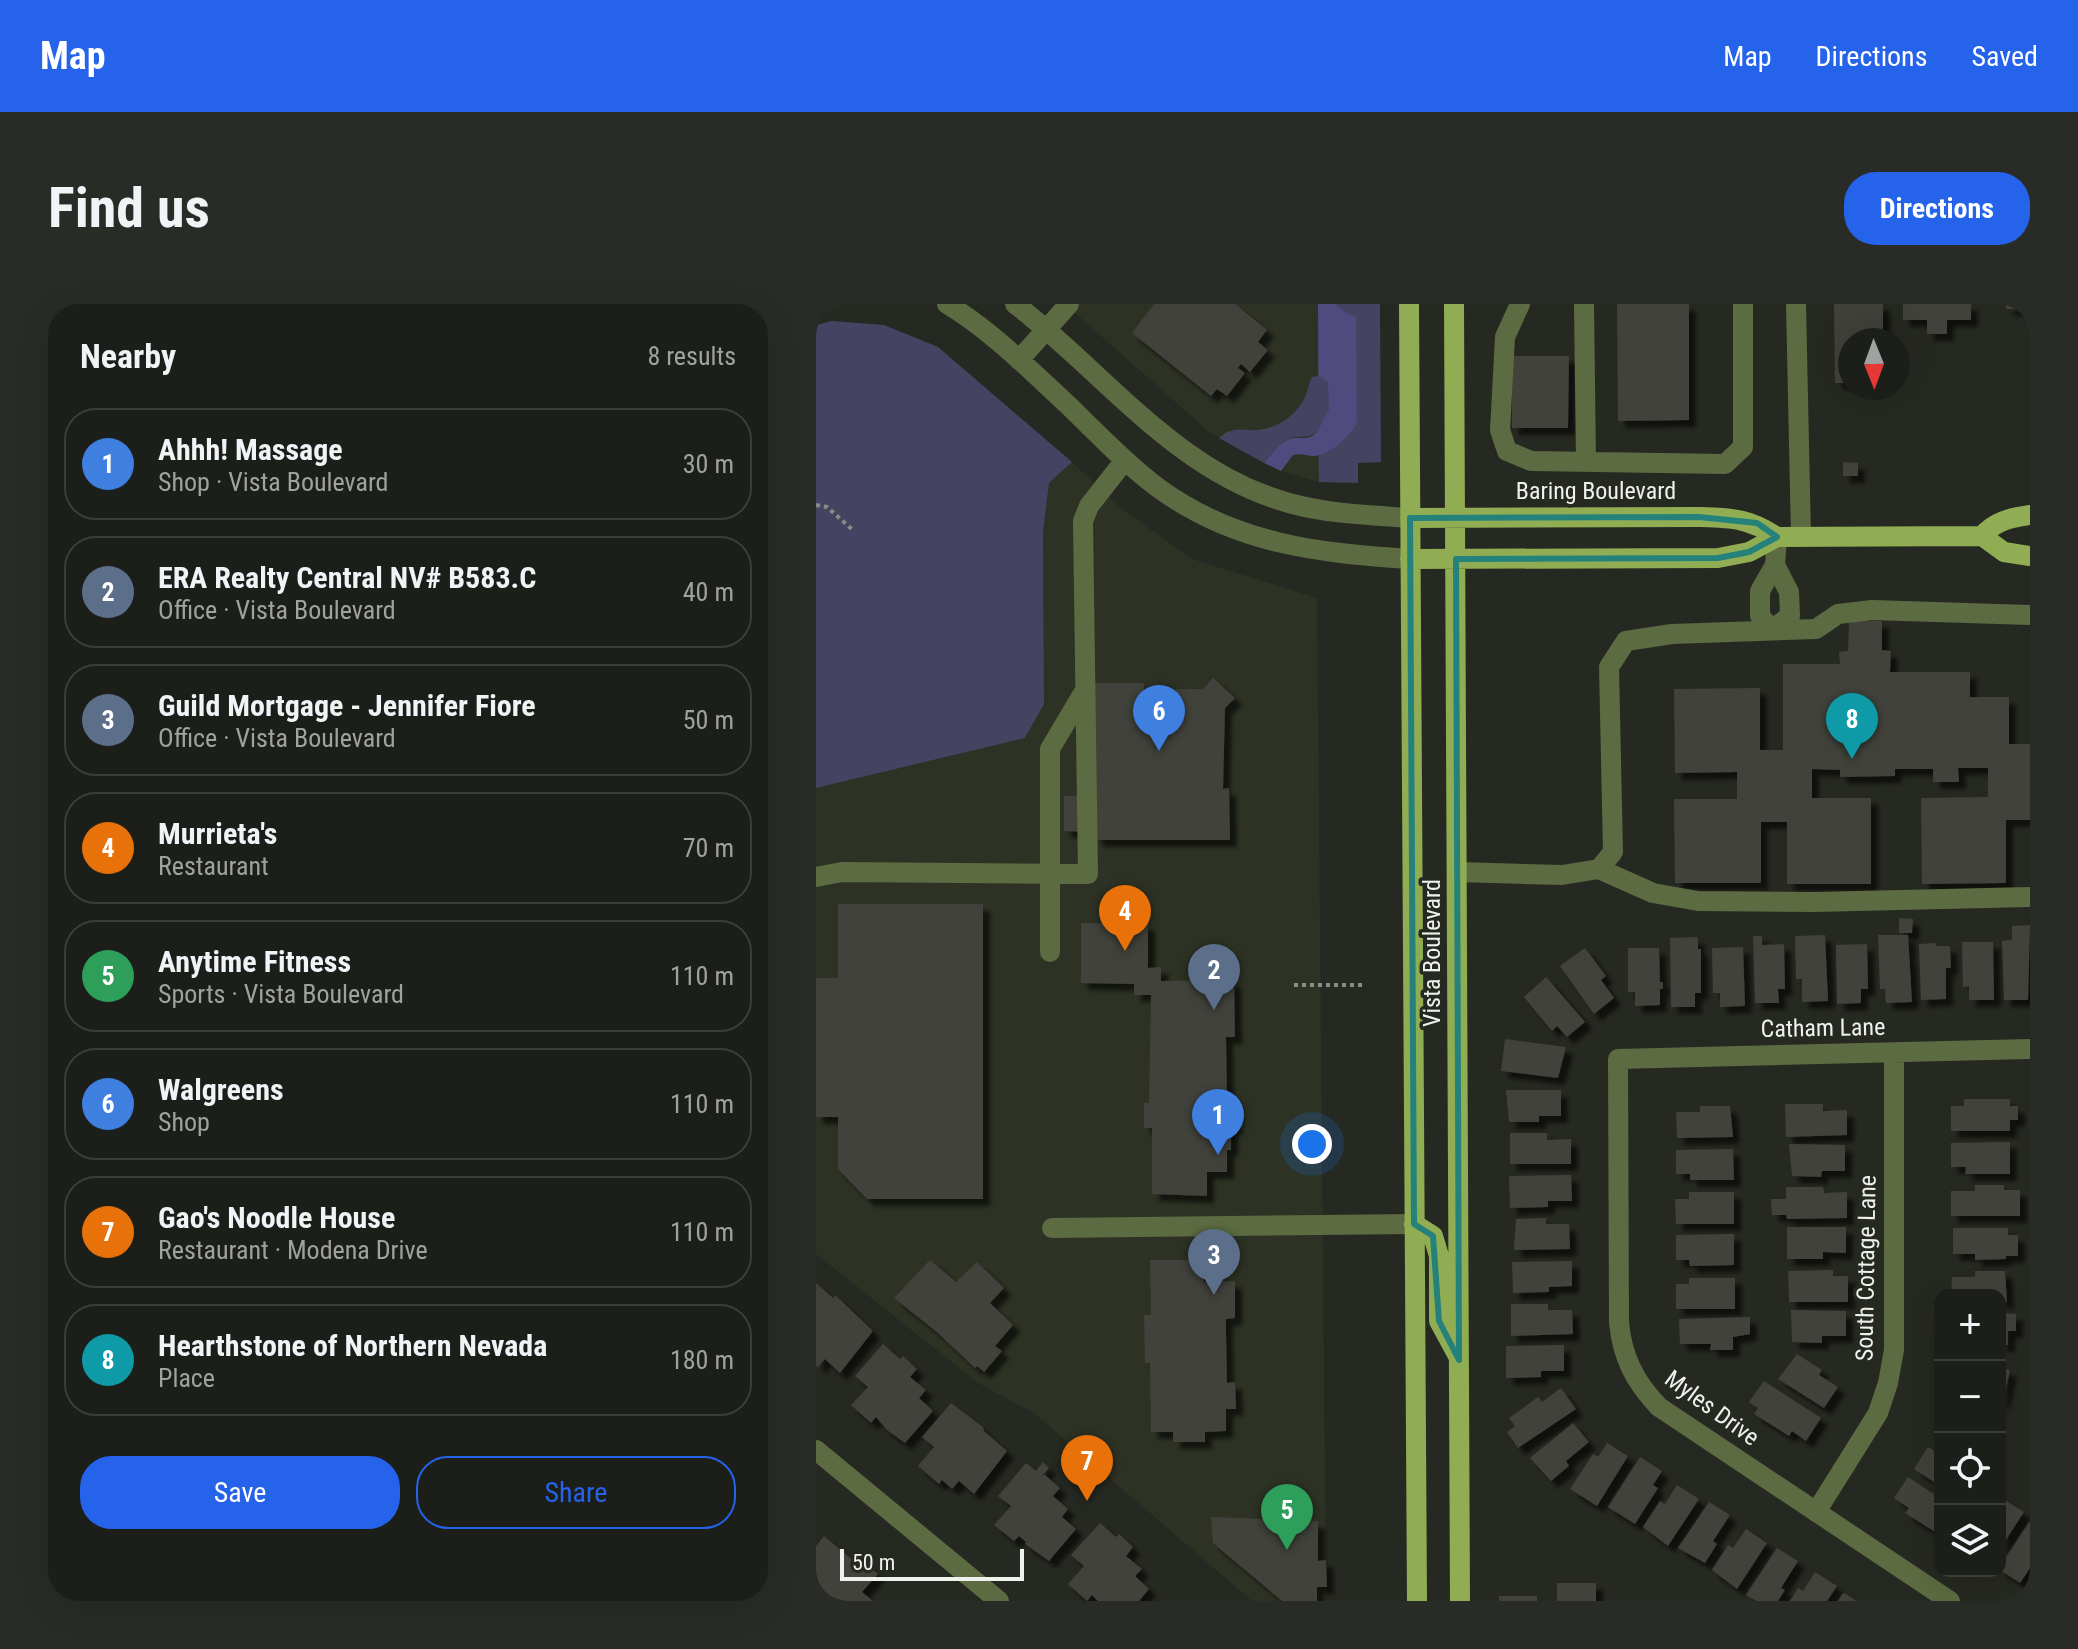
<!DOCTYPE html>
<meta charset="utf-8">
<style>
body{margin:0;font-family:"Roboto Condensed",sans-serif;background:#292c26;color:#f1f3f6}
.controls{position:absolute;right:24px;bottom:24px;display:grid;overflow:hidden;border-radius:16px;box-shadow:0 8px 32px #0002}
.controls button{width:72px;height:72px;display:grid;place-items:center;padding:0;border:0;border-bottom:2px solid #3a3d38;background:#1c1f19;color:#f1f3f6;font:40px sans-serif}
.compass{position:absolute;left:1022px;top:24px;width:72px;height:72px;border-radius:50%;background:#1c1f19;box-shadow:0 8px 32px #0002;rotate:179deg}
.scale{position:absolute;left:24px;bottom:20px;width:184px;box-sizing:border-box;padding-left:8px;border:4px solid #eff1ec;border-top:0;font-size:22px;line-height:28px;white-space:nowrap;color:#eff1ec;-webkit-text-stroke:6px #262921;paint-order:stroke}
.you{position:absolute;left:496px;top:840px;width:28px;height:28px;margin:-20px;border:6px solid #fff;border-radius:50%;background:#1a73e8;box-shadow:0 0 0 12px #1a73e833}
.badge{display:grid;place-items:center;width:52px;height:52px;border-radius:50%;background:#2563eb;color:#fff;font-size:26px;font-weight:700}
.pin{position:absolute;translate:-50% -66px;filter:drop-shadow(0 2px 4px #0008)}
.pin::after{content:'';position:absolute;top:42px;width:28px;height:24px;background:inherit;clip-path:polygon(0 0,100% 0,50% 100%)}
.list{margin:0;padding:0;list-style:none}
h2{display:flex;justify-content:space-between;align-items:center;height:104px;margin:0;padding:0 32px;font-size:34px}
h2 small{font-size:26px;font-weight:400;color:#a0a2a2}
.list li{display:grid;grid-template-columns:52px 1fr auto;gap:24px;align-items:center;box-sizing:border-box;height:112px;margin:0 16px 16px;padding:0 16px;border:2px solid #3a3d38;border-radius:32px}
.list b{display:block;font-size:30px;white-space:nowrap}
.list p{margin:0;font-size:26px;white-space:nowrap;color:#a0a2a2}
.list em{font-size:26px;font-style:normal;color:#a0a2a2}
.actions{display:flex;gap:16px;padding:24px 32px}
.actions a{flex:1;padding:18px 0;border:2px solid #2563eb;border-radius:32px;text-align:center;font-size:28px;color:#2563eb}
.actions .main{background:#2563eb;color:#fff}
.icon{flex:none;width:44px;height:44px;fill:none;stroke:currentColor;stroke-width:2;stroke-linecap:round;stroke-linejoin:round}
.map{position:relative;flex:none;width:1214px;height:1297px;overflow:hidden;border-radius:32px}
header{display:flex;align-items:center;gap:48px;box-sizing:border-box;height:112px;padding:0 40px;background:#2563eb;color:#fff}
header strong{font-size:38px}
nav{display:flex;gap:44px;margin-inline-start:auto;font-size:28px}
.intro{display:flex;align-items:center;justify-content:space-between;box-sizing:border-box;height:192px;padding:0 48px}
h1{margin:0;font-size:56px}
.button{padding:20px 36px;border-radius:32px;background:#2563eb;color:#fff;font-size:28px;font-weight:700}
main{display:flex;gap:48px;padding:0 48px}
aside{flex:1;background:#1c1f19;border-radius:32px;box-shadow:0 8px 32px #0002}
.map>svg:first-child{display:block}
.built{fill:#2d3224}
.green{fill:#464362}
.forest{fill:#504a7e}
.building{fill:#40433b;filter:url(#shadow)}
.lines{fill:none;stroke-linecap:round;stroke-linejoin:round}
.path{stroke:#8a8c86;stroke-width:4;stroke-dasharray:4 4;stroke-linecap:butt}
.minor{stroke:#5c6b41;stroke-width:20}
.major{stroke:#90ad53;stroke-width:20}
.marked{fill:none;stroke:#25827b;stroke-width:6;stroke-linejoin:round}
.labels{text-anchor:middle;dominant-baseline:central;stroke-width:7;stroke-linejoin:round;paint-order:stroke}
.street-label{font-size:24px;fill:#eff1ec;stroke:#262921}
</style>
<header>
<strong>Map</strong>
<nav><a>Map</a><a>Directions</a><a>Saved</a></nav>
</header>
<div class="intro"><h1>Find us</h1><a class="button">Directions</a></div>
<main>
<aside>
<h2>Nearby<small>8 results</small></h2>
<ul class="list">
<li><span class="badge" style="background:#3f7fe0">1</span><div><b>Ahhh! Massage</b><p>Shop · Vista Boulevard</p></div><em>30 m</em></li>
<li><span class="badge" style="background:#5c6f8a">2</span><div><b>ERA Realty Central NV# B583.C</b><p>Office · Vista Boulevard</p></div><em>40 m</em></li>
<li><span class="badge" style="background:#5c6f8a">3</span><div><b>Guild Mortgage - Jennifer Fiore</b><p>Office · Vista Boulevard</p></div><em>50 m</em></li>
<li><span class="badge" style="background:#e8710a">4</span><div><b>Murrieta's</b><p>Restaurant</p></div><em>70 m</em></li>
<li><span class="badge" style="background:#2e9e5b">5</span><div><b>Anytime Fitness</b><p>Sports · Vista Boulevard</p></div><em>110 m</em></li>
<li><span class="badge" style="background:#3f7fe0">6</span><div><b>Walgreens</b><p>Shop</p></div><em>110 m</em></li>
<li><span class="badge" style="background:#e8710a">7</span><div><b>Gao's Noodle House</b><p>Restaurant · Modena Drive</p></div><em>110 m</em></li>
<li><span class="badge" style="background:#0f9aa8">8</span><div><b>Hearthstone of Northern Nevada</b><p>Place</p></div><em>180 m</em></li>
</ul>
<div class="actions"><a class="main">Save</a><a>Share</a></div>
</aside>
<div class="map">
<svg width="1214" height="1297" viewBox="0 0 1214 1297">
<defs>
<filter id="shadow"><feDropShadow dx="7" dy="7" stdDeviation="2" flood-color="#0009"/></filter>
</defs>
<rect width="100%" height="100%" fill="#262921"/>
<path class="built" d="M249 0H502L503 178 465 167 392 127Z
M256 158 305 204 376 255 501 294 510 1297H436L218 1109 162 1079 0 950V484L209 434 228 400 227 229 233 179Z"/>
<path class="green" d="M502 0H564L565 158 542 159V179L503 178 502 127C490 135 491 132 478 133 466 135 455 150 448 159L403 134C413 125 420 125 433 126 456 128 481 113 490 91 492 85 493 79 496 73L502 72Z
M16 17 68 21 122 43 256 158 233 179 227 229 228 400 209 434 0 484V21Z"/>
<path class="forest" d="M502 0H519L531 10 540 13 541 119C533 133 514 151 498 152 490 152 485 149 477 151L465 167 448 159C455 150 465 136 477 134 484 133 489 136 496 132 507 125 505 115 513 106L512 78 503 72Z"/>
<path class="building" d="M338 0H419L451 26 442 38 452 46 434 68 425 60 422 64 429 69 411 92 401 85 395 92 316 29Z
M801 0H873V116L802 117Z
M1018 0H1067V36H1034V79H1019Z
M1087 0H1155V16H1131V30H1111V16H1087Z
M1190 0H1214V21H1211V5H1190Z
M696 52H753L752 124H696Z
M1027 158 1042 159V172H1027Z
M1033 317H1066V346L1075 347 1074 368H1154V393H1193V440H1214V516H1190V579L1106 580 1105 494 1172 493V464H1142L1143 478H1117V465H1079V472L1024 473V466L996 465V494H1055V580H971V518H945V579H859L858 495H921V468L859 469 858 385 944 384V446H967V360H1024L1023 348 1032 347Z
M397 374 419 394 409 404 407 485 413 484 414 536H280L279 528 248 527V492L279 491 276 379H328V386L387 385Z
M22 600H167V895H51L22 865V813H0V674H22Z
M1083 614 1097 615 1096 629H1083Z
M265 619H332V664L345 663V677L418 676 419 733H410L411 798H419V824H415V846H411V868H391V892L336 890V824H328V799H333L335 691H318V680L265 679Z
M1214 621 1212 696H1188L1186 637 1196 636V622Z
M1009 631 1012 697 986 698V675H980L979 632Z
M1062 631H1092L1096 698 1070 699 1069 685H1064Z
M937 632H946V641L968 640 969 685H962L963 699H939Z
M882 633V645H885V689H879V703H855L854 634Z
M1146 638H1177L1178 696H1153V682L1147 683Z
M1120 639V642H1134L1135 664H1130V695L1105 696 1103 640Z
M1051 640 1052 685H1045V699L1021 700 1020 641Z
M927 643 929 702 904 703V689H897L896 644Z
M769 644 790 672 785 676 798 694 778 710 744 662Z
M812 644H843L844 678H847V685H844V701L819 702V688H812Z
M730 673 769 718 751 733 741 722 736 727 708 693Z
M689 735 750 743 742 774 685 767Z
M690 786H745V812H723V818H693Z
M1148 795H1194V802H1202V816H1194V827H1135V802H1148Z
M969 800H1007V807L1031 806V831L970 833Z
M884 802H914L917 833 861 834 860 808H884Z
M694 829H731V836L755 835V860H694Z
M1194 838V870H1149L1150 863H1135V839Z
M973 840 1029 841V867H1006L1005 873 976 872Z
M917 845 918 876H874V870H860V846Z
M755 871 756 897H732V903L694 904 693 872Z
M1159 881H1188V886H1204V912H1135V887H1159Z
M970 883H1007L1008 889 1031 888V914L971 915 970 911H956L955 895H970Z
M873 888H918V920H860L859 895H873Z
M730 914V920H753L754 945 698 946 700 915Z
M971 923H1030V949L1007 948V955H971Z
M1137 924H1192V931H1202V952H1190V955L1159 956V950H1137Z
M918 930V961L874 962 873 956H860V931Z
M377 952H388V978L419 977V1014L410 1015V1031L411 1079 419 1078 420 1105H410V1127L389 1128V1138H357V1128H335L334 1059H329L328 1011H335L334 956H377Z
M114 956 140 978 161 958 188 984 174 999 197 1021 179 1042 186 1047 168 1068 161 1062 159 1064 122 1029 78 994Z
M756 957V982L733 983V988L697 989 696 958Z
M1017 966V972H1032V998H973L972 967Z
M1159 967H1189L1191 998H1184V991H1135L1136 973H1159Z
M873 974H919V1005H860V980H873Z
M0 979 17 994 19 991 57 1027 24 1069 9 1055 2 1063 0 1062Z
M695 1000H732V1006H756L757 1030 695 1032Z
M975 1006 1030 1007V1032H1006V1039L976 1038Z
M1184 1009 1200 1010V1027H1192V1041H1184Z
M934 1013V1030L917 1033V1046H894L895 1040H864L863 1015Z
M67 1040 84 1055 87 1052 101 1065 94 1073 110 1086 103 1094 117 1107 89 1139 71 1126 60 1113 55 1119 35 1101 52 1083 39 1072Z
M748 1041V1067H725V1073L690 1074V1042Z
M981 1050 1006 1066 1003 1071 1022 1083 1008 1104 962 1075Z
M1184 1064 1194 1066 1187 1098 1184 1097Z
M948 1077 1005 1114 990 1137 976 1127 973 1132 938 1110 942 1104 933 1098Z
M745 1084 760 1105 702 1144 691 1128 699 1122 693 1114 722 1093 726 1098Z
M135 1099 167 1123 168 1127 191 1147 158 1190 143 1177 136 1185 126 1176 123 1180 102 1162 118 1143 106 1133Z
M757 1119 773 1138 750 1157 753 1162 735 1177 714 1154Z
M791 1139 812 1152 781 1202 754 1185 777 1150 782 1153Z
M1112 1143 1124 1150V1182L1098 1165Z
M824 1153 846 1167 837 1181 842 1184 819 1220 792 1203Z
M227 1158 233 1164 226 1172 229 1171 244 1184 237 1192 252 1205 246 1213 260 1225 233 1257 209 1240 210 1238 203 1232 198 1237 178 1221 195 1202 182 1192 210 1159 220 1167Z
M1092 1173 1124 1194V1231L1089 1209 1093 1204 1078 1194Z
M861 1181 883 1195 852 1242 827 1223 844 1197 849 1200Z
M1184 1193 1208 1208 1184 1245Z
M893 1198 914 1211 897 1237 901 1240 889 1259 862 1244Z
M451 1210H478V1217H502V1257L510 1256 511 1283H501V1297H466L397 1239 395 1213 451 1215Z
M1214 1217V1264L1204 1279 1184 1266V1262Z
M284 1219 300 1233 303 1230 317 1243 310 1252 326 1265 319 1272 333 1285 323 1297H282L276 1291 271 1297 252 1280 268 1262 255 1251Z
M930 1225 951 1239 921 1285 896 1266 912 1241 917 1244Z
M8 1232 38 1257 42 1252 62 1270 46 1288 57 1297H4L0 1294V1242Z
M961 1244 982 1257 965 1284 969 1286 962 1297H940L930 1291Z
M999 1268 1021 1282 1011 1297H974L982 1284 987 1287Z
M741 1279H780V1297H741Z
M1027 1289 1030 1290 1040 1297H1022Z
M683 1292H721V1297H683Z"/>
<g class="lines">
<path class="path" d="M0 201 11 203 38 227
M478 681H546"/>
<path class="minor" d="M131 0C176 27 214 66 252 101 281 129 309 159 341 183 418 240 502 249 594 255
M199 0C289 69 360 168 473 199 512 210 553 211 594 214
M704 0 689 33 684 126 691 147 715 157 909 160 927 143V0
M768 0 770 158
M980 0 985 233
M203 56 253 0
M959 261 973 288 974 312 956 326 944 312V287L959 261 961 233
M783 565 837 589 882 597 998 598 1214 593
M642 568 746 571 783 565 797 548 793 363 810 337 856 330 1000 325 1022 310 1056 306 1214 311
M0 573 26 568 272 570 267 217 273 202 309 156
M234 648V445L269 386
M236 924 598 920
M0 1146 183 1297
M1000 1208 1062 1109 1072 1079 1078 1046V749
M1134 1297 843 1103C819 1078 806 1053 803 1018L802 755 1214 745"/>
<path class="major" d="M593 0 601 1297
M638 0 644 1297
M594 214 883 213C916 214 933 214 961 233
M1166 232C1179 217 1194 214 1214 211
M594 255 902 254 933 248 961 233 1166 232 1188 248 1214 252
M598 920 617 932 623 952V1017L642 1052"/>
</g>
<path class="marked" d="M883 213 941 219 961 233 933 248 902 254 640 255 643 1056 623 1017 617 932 598 920 594 214Z"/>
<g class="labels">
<g class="street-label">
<text x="780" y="187">Baring Boulevard</text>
<text transform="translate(616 649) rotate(-90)">Vista Boulevard</text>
<text transform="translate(1007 724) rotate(-1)">Catham Lane</text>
<text transform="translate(1050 964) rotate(-89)">South Cottage Lane</text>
<text transform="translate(896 1104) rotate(36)">Myles Drive</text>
</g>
</g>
</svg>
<div class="controls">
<button>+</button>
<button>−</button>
<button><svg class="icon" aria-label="locate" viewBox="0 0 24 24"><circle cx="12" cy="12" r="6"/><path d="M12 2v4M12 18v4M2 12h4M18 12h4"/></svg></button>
<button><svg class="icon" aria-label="layers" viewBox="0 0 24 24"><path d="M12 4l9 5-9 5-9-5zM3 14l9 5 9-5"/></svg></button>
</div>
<svg class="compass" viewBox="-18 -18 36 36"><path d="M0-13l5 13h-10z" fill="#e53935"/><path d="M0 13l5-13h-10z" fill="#a0a2a2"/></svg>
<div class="scale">50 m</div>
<div class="you"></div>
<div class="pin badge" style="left:402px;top:851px;background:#3f7fe0">1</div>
<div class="pin badge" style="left:398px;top:706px;background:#5c6f8a">2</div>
<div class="pin badge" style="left:398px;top:991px;background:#5c6f8a">3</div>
<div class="pin badge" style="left:309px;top:647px;background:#e8710a">4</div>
<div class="pin badge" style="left:471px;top:1246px;background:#2e9e5b">5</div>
<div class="pin badge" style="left:343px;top:447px;background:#3f7fe0">6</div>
<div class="pin badge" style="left:271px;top:1197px;background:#e8710a">7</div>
<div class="pin badge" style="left:1036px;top:455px;background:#0f9aa8">8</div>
</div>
</main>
